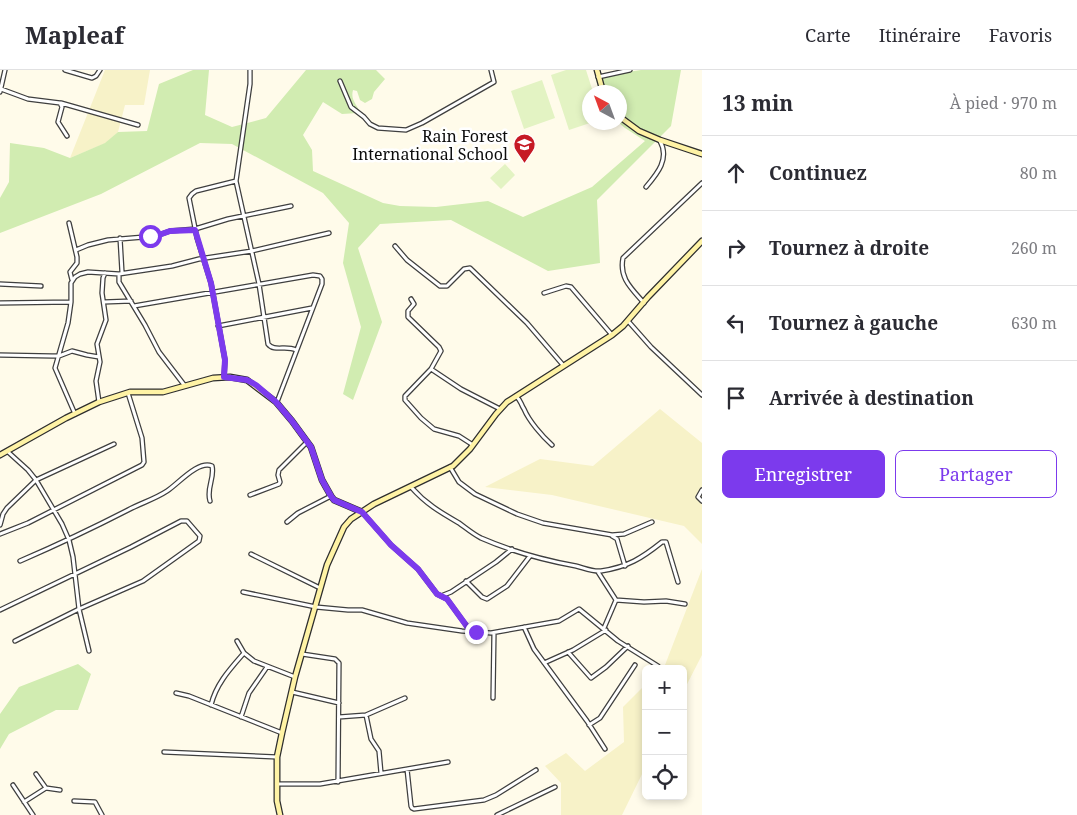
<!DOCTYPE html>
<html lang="fr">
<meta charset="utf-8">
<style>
body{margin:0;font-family:"Noto Serif",serif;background:#f2f2f3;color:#2b2b33}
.controls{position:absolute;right:15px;bottom:15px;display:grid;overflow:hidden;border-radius:8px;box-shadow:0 2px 8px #0003}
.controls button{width:45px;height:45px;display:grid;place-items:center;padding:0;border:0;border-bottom:1px solid #e1e1e2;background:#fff;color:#2b2b33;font:25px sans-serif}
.compass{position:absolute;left:582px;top:15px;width:45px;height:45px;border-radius:50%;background:#fff;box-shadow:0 2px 8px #0003;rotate:319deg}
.stop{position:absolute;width:15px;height:15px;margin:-11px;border:4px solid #7c3aed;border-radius:50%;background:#fff}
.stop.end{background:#7c3aed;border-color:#fff;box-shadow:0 1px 5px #0008}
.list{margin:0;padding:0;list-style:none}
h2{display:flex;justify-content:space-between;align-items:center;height:65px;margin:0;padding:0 20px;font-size:21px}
h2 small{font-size:16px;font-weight:400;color:#7c7c81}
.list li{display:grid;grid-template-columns:32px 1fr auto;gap:15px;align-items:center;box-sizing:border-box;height:75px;padding:0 20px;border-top:1px solid #e1e1e2}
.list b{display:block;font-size:19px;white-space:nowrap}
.list em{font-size:16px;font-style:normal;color:#7c7c81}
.actions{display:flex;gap:10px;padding:15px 20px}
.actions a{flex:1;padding:11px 0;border:1px solid #7c3aed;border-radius:8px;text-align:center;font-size:18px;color:#7c3aed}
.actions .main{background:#7c3aed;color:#fff}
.icon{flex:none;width:28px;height:28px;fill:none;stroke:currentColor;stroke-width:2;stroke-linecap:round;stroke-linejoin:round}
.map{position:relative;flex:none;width:702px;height:745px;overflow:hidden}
header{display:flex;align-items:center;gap:30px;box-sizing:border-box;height:70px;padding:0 25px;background:#fff;border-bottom:1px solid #e1e1e2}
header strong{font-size:24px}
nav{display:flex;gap:28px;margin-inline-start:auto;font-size:18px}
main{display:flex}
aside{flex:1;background:#fff}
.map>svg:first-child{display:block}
.farmland{fill:#f7f2c8}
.green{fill:#d1ecb1}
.pitch{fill:#e3f3c3}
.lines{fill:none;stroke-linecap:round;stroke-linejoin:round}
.street-casing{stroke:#3f3f3f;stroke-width:5.5}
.secondary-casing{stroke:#2e2e2e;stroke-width:7}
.street{stroke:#fff;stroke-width:3}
.secondary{stroke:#fff3a5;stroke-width:4.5}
.route{stroke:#7c3aed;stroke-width:6}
.labels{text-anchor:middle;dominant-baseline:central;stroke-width:5;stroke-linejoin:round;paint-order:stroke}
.poi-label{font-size:16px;fill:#0c0c0c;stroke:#fff;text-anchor:end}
</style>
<header>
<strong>Mapleaf</strong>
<nav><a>Carte</a><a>Itinéraire</a><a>Favoris</a></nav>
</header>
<main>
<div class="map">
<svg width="702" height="745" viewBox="0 0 702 745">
<rect width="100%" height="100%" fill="#fffbea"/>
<path class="farmland" d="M105 0H150L144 35H125L118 62 106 73 70 88Z
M660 339 702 373V474L684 456 552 425 485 417 540 389 593 396Z
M702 499V585L683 622V599H661L665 595Z
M646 614V696L622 745H561V713L545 696 566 683 585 701 624 672 623 637Z"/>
<path class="green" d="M193 0H209L205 45 232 57 266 48 306 0H376L385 9 374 22 372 29 365 33 360 30 357 21 353 20C350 31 358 35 361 45L358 43 342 44 323 32 303 65 312 80 313 101 383 133 400 136 436 137 488 131 523 147 592 117 645 71 625 58 619 53 620 22H600L595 7 641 0H681L671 56 597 130 600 193 548 201 451 150 380 154 358 178 382 252 353 330 343 324 361 257 343 193 349 153 323 123 232 74 200 73 101 124 0 163V128L9 112 10 73 44 78 70 88 105 73 118 62 147 61 159 14Z
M78 594 91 604 78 640H56L9 664 0 679V644L19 617Z"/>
<path class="pitch" d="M566 0H586L593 22H590V53L569 60 551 5Z
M542 10 555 48 524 59 511 21Z
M505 94 515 105 501 119 490 108Z"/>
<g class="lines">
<defs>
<path id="street" d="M65 0 92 8 96 6 100 0
M250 0V14L236 111 259 214 268 274C274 282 286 275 296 280
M598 7 630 0
M340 11 351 37 364 47 370 54 378 58 406 60 422 53 494 12 491 0
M1 19 28 29 60 33 62 37 58 52 67 66
M0 22 5 0
M61 33 138 55
M646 117C657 104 670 89 660 71
M69 153 77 187V193L70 202 72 210
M120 168 122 202
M395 176 407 190 440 216H447L464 199 470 198 527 253 563 295
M76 180 88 175 108 170 156 166 170 161 195 159 228 149 291 136
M119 204V212L145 255 159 282 185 316
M0 214 41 216
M544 223 566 216 571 217 612 265
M411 229 414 234 408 241V247L439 277 441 281 431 299 405 326V330L421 348 434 359 459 366 473 375
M104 232 131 231
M0 233 71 232
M644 233C631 218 619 208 623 188L702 113
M134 236 313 205 320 206 322 209V214L277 332
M628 251 651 277 702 325
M218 256 312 238
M0 285 52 286H59L72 281 87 285 99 287
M431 299 461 319 500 339
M224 307 225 290 211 213 197 168 189 128 192 124 196 121 236 111
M516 326C522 332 520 333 524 339 529 351 542 366 552 375
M99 332 96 311 100 292 97 274 106 250 102 223 103 208 105 203
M75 344 55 298 68 253 71 232V213L75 207 80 204 88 202 119 204 172 196 199 189 252 181 329 163
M7 381 28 400 36 410 62 454 69 470 73 487 79 539 89 581
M450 397 459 412 475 424 517 444 543 453 612 465 624 464 652 452
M411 417C426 434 440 442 459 453 466 458 473 464 481 468 511 481 543 490 576 496 584 498 593 502 601 501 628 497 642 488 662 472H666L678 512
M702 420 698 427 702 431
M250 425 279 414 280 412 278 405 279 400 307 372
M362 442 391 475 418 499 437 524 441 526 451 522 496 492 512 479
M287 452 298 443 331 426
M0 455 3 444 7 438 36 410 114 374
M0 464 28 453 142 395 144 392 142 368 128 323
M612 466 617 469 625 496
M251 484 320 518
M20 491C57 475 93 458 128 440 141 433 155 429 167 421 178 414 198 390 212 396 215 408 206 418 210 431
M598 502 616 530 604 558
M466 511 482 527 487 529 507 516 530 486
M243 522 316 537 348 540H362L407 553 462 561 491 563 559 551 579 539 618 571 658 596
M441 526 447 529 471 562
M616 530 644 532 666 531 685 534
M0 540 131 477 181 451H187L200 466 199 471 143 511 79 539 15 571
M524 557 534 579 587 651 605 679
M237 571 244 583 254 591 295 607
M568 582 591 608 606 597 628 576
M302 584 335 589 339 593 338 712
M544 593 573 580 606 560
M292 622 339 633
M176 623 189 626 282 663
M493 628 494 563
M211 635C216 614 230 599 244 583
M366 645 371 669 379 681 381 703
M241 647 249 623 267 597
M339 647 366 645 405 628
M589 655 600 648 635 595
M164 682 277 687
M407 699 411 736 412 738 414 739 484 730 496 725 536 700
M36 704 46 718
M277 714H320L448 692
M13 715 33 745
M74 731 95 732 102 745
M24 732 46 718 60 720
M497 745 555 717"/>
<path id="secondary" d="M597 0 603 22
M620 47 639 61 660 70 702 84
M0 385 66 348 99 332 130 322H163L213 308 230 307 247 310 276 332 292 351 311 377 322 410 331 426 334 430 362 442
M280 745 277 731V687L282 663 295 607 327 495 344 457 351 449 374 434 453 396 470 379 496 344 507 332 612 265 623 256 648 227 702 171"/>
</defs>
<use href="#street" class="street-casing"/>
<use href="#secondary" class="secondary-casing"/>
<use href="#street" class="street"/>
<use href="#secondary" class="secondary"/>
</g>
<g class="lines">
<path class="route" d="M150 166H156L170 161 195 160 211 213 225 290 224 307 247 310 256 315 276 332 292 351 311 377 322 410 331 426 334 430 362 442 391 475 418 499 437 524 447 529 471 562H476"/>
</g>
<defs>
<symbol id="university-pin" viewBox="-11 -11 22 30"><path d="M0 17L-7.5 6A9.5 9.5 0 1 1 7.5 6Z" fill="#c61924" stroke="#fff"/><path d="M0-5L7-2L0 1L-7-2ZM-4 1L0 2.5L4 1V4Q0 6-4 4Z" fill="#fff"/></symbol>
</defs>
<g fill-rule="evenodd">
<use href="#university-pin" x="512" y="62" width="25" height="34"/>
</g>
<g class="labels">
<g class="poi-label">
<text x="508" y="66">Rain Forest<tspan x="508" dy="18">International School</tspan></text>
</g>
</g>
</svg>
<div class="controls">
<button>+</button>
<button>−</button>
<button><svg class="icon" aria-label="locate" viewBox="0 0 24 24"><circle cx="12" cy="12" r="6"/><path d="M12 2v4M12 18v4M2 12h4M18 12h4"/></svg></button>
</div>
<svg class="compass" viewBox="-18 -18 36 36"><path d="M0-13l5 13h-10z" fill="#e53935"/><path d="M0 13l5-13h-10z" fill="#7c7c81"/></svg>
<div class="stop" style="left:150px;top:166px"></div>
<div class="stop end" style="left:476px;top:562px"></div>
</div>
<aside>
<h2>13 min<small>À pied · 970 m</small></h2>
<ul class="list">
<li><svg class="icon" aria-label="ahead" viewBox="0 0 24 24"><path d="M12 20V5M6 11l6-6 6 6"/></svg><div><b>Continuez</b></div><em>80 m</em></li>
<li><svg class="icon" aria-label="right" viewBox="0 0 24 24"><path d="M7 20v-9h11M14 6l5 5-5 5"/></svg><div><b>Tournez à droite</b></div><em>260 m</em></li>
<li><svg class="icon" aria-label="left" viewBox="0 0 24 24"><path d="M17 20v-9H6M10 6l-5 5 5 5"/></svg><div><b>Tournez à gauche</b></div><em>630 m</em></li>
<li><svg class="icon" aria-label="arrive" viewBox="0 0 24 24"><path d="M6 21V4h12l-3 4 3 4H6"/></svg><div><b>Arrivée à destination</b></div></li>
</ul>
<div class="actions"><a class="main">Enregistrer</a><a>Partager</a></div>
</aside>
</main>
